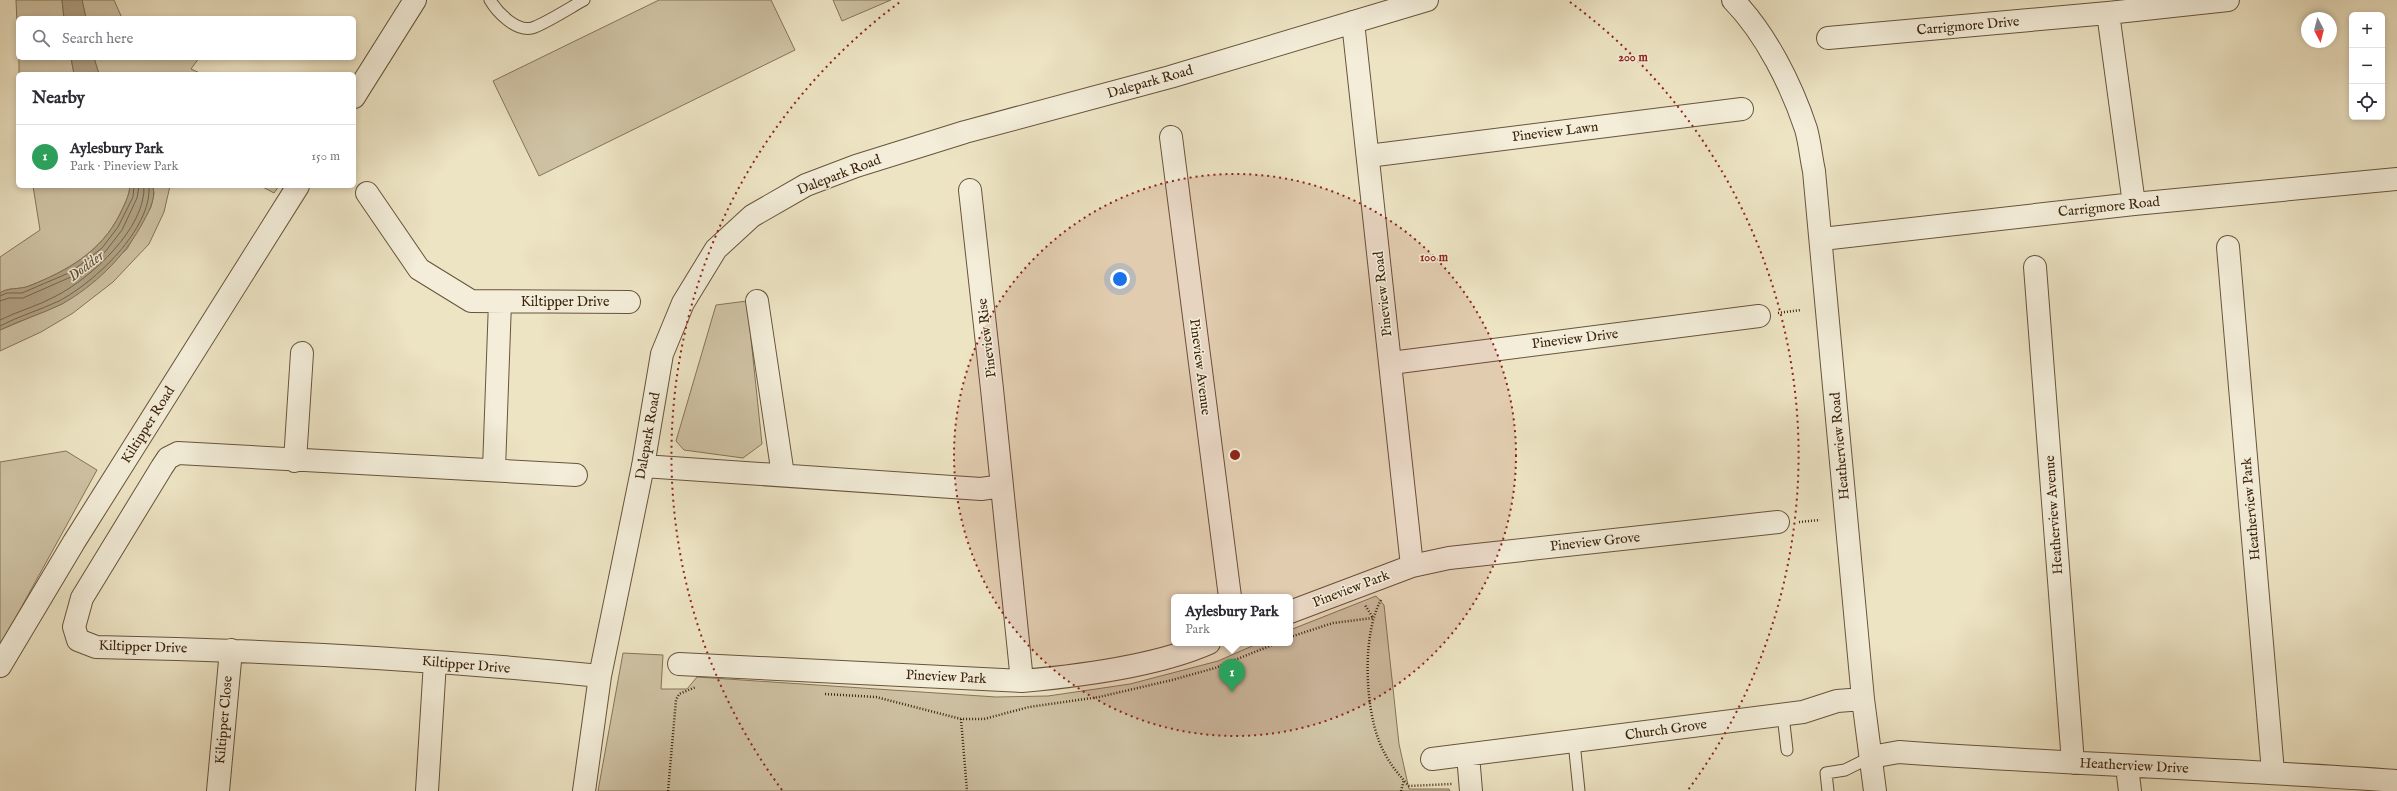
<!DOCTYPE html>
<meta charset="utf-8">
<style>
body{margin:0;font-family:"IM FELL English",serif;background:#f2f2f3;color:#2b2b33}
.controls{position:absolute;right:12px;top:12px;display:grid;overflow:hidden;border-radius:6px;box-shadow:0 2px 6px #0003}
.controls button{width:36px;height:36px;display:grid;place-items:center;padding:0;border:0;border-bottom:1px solid #e1e1e2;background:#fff;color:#2b2b33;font:20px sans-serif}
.compass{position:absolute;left:2301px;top:12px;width:36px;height:36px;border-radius:50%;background:#fff;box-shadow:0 2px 6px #0003;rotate:173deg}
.you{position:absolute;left:1120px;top:279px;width:14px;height:14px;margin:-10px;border:3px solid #fff;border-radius:50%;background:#1a73e8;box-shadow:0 0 0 6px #1a73e833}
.badge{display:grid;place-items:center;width:26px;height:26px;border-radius:50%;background:#7c3aed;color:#fff;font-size:13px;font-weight:700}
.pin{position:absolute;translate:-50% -33px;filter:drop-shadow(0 1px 2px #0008)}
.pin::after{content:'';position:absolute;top:21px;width:14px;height:12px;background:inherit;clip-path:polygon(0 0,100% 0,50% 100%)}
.popup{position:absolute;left:1171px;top:594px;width:122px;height:52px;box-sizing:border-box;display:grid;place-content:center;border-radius:6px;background:#fff;filter:drop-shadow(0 1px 3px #0005);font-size:13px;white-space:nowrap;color:#7c7c81}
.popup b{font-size:15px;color:#2b2b33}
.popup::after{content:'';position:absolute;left:50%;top:100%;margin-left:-8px;border:8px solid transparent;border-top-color:#fff}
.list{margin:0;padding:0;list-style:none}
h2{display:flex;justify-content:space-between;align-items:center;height:52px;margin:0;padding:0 16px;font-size:17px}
h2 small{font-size:13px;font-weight:400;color:#7c7c81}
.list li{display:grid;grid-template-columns:26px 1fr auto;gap:12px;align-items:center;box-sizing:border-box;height:64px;padding:0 16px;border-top:1px solid #e1e1e2}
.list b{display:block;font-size:15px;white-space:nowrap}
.list p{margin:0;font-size:13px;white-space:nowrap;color:#7c7c81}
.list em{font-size:13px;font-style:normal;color:#7c7c81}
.icon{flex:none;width:22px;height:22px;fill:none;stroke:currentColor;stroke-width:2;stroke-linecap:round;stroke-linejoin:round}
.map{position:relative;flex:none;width:2397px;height:791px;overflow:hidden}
.search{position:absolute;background:#fff;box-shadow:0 2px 6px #0003;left:16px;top:16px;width:340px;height:44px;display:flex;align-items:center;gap:10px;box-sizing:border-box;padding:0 14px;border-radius:6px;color:#7c7c81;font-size:15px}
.panel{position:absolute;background:#fff;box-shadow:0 2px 6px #0003;left:16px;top:72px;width:340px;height:116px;border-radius:6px}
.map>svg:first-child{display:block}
.green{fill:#cfc3a5;stroke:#867459}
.water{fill:#b1a386;stroke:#827056}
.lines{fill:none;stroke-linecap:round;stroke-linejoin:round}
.shore{stroke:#76644a;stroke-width:1}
.service-casing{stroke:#68543b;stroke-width:13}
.minor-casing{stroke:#68543b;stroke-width:24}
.tertiary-casing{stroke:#68543b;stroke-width:24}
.path{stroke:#3c240d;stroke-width:2.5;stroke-dasharray:1 2;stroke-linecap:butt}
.service{stroke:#f3edd9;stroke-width:11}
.minor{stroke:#f3edd9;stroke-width:22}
.tertiary{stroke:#f3edd9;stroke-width:22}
.ring{fill:none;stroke:#8f2418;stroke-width:2;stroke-dasharray:2 4}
.labels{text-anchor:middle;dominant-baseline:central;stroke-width:3;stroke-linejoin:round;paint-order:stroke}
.street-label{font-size:14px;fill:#3c240d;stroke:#f3edd9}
.water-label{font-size:15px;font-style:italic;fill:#655037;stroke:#f3edd9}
.centre{fill:#8f2418;stroke:#f3edd9;stroke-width:2}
.ring-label{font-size:12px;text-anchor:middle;font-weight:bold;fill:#8f2418;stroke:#f3edd9;stroke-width:3;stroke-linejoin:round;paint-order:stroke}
</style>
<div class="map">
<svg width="2397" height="791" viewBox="0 0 2397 791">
<rect width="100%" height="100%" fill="#ede4c4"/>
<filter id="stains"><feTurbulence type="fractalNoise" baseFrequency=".005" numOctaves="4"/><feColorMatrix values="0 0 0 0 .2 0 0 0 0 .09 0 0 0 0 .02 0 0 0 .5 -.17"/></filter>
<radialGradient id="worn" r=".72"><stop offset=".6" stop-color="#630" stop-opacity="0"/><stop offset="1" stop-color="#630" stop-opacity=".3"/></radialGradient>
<path class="green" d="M16 0H62L64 18H18V46Z
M82 0H114L122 18H86Z
M659 0H771L795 50 539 176 493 81Z
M833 0H891L842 21Z
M19 58H71L74 74H19Z
M94 58H199L191 69 202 74H99Z
M33 186H130C129 197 124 205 120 214 101 252 67 271 29 286 19 290 8 287 0 293V257L40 230Z
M153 186H170L164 212 149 244 113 282 73 313 41 332 0 351V330L62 304 127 249 151 207 154 194Z
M261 186H279L274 193Z
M747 301 762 444 743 458 684 450 676 441 716 305Z
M66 451 97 470 0 646V462Z
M1376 596 1384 605 1399 744 1409 789H1449L1450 791H598L623 653 663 655 661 689H687L697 677 996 697 1048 696 1130 684 1218 661 1259 643H1290V630Z"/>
<path class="water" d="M62 0H82L86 18H64Z
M71 58H94L99 74H74Z
M130 186H153C156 201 148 213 141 226 123 258 94 286 62 304 42 314 20 320 0 330V293C8 287 19 290 29 286 67 271 101 252 120 214 124 205 129 197 130 186Z"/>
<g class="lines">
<path class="shore" d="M0 296 7 293H22L71 272 102 248 118 227 133 197 134 186
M0 301 9 298H23L73 276 105 252 122 230 137 198 139 186
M0 320C18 311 38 306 56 296 91 278 146 228 144 186
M0 326C19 316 40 310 59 301 95 282 152 229 149 186"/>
<defs>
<path id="service" d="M490 0C497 12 516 32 532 28 545 24 571 7 584 0
M1783 715 1787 750
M1574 742 1579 791
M1828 791 1826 773 1845 770 1871 757"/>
<path id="minor" d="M1733 0C1766 34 1791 84 1806 129 1810 143 1811 158 1814 171L1863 699 1875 791
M2108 13 2134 204
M1353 22 1412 566
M1828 38 2108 13 2228 0
M1171 137 1230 597
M1368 156 1742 109
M970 190 992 389 1022 681
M367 193 419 269 471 301 629 302
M1822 239 2134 204 2397 179
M2228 247 2273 772
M2035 267 2073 763
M757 301 783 475
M1391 363 1759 316
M295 461 302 353
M643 466 981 489 1002 486
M494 469 500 302
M576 475 178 453 168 458 162 467 82 598 74 627 78 640 96 647C264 650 433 659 600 676
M1290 612 1412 566 1449 558 1778 522
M679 664 1022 681C1079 676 1157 666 1209 643
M1468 755 1471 791
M1871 757 1899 752C2065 764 2231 769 2397 781
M1432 759 1803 712 1837 701 1863 699
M2127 767 2130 791
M218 791 231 650
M427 791 435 662
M584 791 600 676 643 466 662 354 683 303 716 249 752 216 806 185 856 166 965 132 1170 77 1427 0"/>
<path id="tertiary" d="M354 97 415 0
M0 666 74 542 298 186"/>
</defs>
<use href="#service" class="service-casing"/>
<use href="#minor" class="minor-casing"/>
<use href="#tertiary" class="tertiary-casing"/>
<path class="path" d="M1778 313 1801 310
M1799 522 1820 520
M1381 600C1362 634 1365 705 1379 741 1386 759 1396 772 1409 786L1452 784
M1290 637 1333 623 1373 618 1365 605
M825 694 876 697 961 719H984L1029 707 1099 697 1172 680 1215 668 1277 643
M961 719 967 791
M668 791 676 700 679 694 696 687
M1401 791 1404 780"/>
<use href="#service" class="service"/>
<use href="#minor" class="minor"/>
<use href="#tertiary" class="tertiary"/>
</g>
<circle cx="1235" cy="455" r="281" fill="#8f2418" fill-opacity=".12"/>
<g class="ring">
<circle cx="1235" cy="455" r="281"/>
<path d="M782 790A563 563 0 0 1 900 2M1570 2A563 563 0 0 1 1688 790"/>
</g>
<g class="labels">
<g class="street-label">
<text transform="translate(1968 26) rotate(-5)">Carrigmore Drive</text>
<text transform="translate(1150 82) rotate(-16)">Dalepark Road</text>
<text transform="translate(1555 132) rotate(-7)">Pineview Lawn</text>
<text transform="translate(839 175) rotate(-21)">Dalepark Road</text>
<text transform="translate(2109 207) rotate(-6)">Carrigmore Road</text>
<text transform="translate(1383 294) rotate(-96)">Pineview Road</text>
<text x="565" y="302">Kiltipper Drive</text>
<text transform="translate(987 338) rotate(-97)">Pineview Rise</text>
<text transform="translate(1575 339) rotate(-7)">Pineview Drive</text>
<text transform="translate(1200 367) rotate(83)">Pineview Avenue</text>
<text transform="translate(148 425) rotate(-58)">Kiltipper Road</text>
<text transform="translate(648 436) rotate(-80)">Dalepark Road</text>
<text transform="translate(1840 446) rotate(-95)">Heatherview Road</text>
<text transform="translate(2251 509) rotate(-95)">Heatherview Park</text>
<text transform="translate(2054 515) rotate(-94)">Heatherview Avenue</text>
<text transform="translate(1595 542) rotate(-6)">Pineview Grove</text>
<text transform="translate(1351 589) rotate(-21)">Pineview Park</text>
<text transform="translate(143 647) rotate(2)">Kiltipper Drive</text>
<text transform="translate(466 665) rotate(5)">Kiltipper Drive</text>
<text transform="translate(946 677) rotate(3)">Pineview Park</text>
<text transform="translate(224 720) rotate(-85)">Kiltipper Close</text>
<text transform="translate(1666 730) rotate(-8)">Church Grove</text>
<text transform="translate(2134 766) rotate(3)">Heatherview Drive</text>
</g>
<g class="water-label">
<text transform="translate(86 266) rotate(-37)">Dodder</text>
</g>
</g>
<circle cx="1235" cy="455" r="6" class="centre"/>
<g class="ring-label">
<text x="1633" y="61">200 m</text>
<text x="1434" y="261">100 m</text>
</g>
<rect width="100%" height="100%" filter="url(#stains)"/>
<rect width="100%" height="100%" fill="url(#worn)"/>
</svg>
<div class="controls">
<button>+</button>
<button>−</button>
<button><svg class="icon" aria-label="locate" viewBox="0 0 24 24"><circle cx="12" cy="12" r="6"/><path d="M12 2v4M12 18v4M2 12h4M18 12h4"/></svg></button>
</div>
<svg class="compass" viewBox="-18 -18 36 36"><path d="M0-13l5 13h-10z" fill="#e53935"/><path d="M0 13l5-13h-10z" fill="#7c7c81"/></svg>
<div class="you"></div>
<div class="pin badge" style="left:1232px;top:692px;background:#2e9e5b">1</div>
<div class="popup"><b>Aylesbury Park</b>Park</div>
<div class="search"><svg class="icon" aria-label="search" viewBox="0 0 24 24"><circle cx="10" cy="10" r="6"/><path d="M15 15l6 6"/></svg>Search here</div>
<section class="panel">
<h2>Nearby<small></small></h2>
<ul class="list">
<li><span class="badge" style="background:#2e9e5b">1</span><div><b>Aylesbury Park</b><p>Park · Pineview Park</p></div><em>150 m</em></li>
</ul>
</section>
</div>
